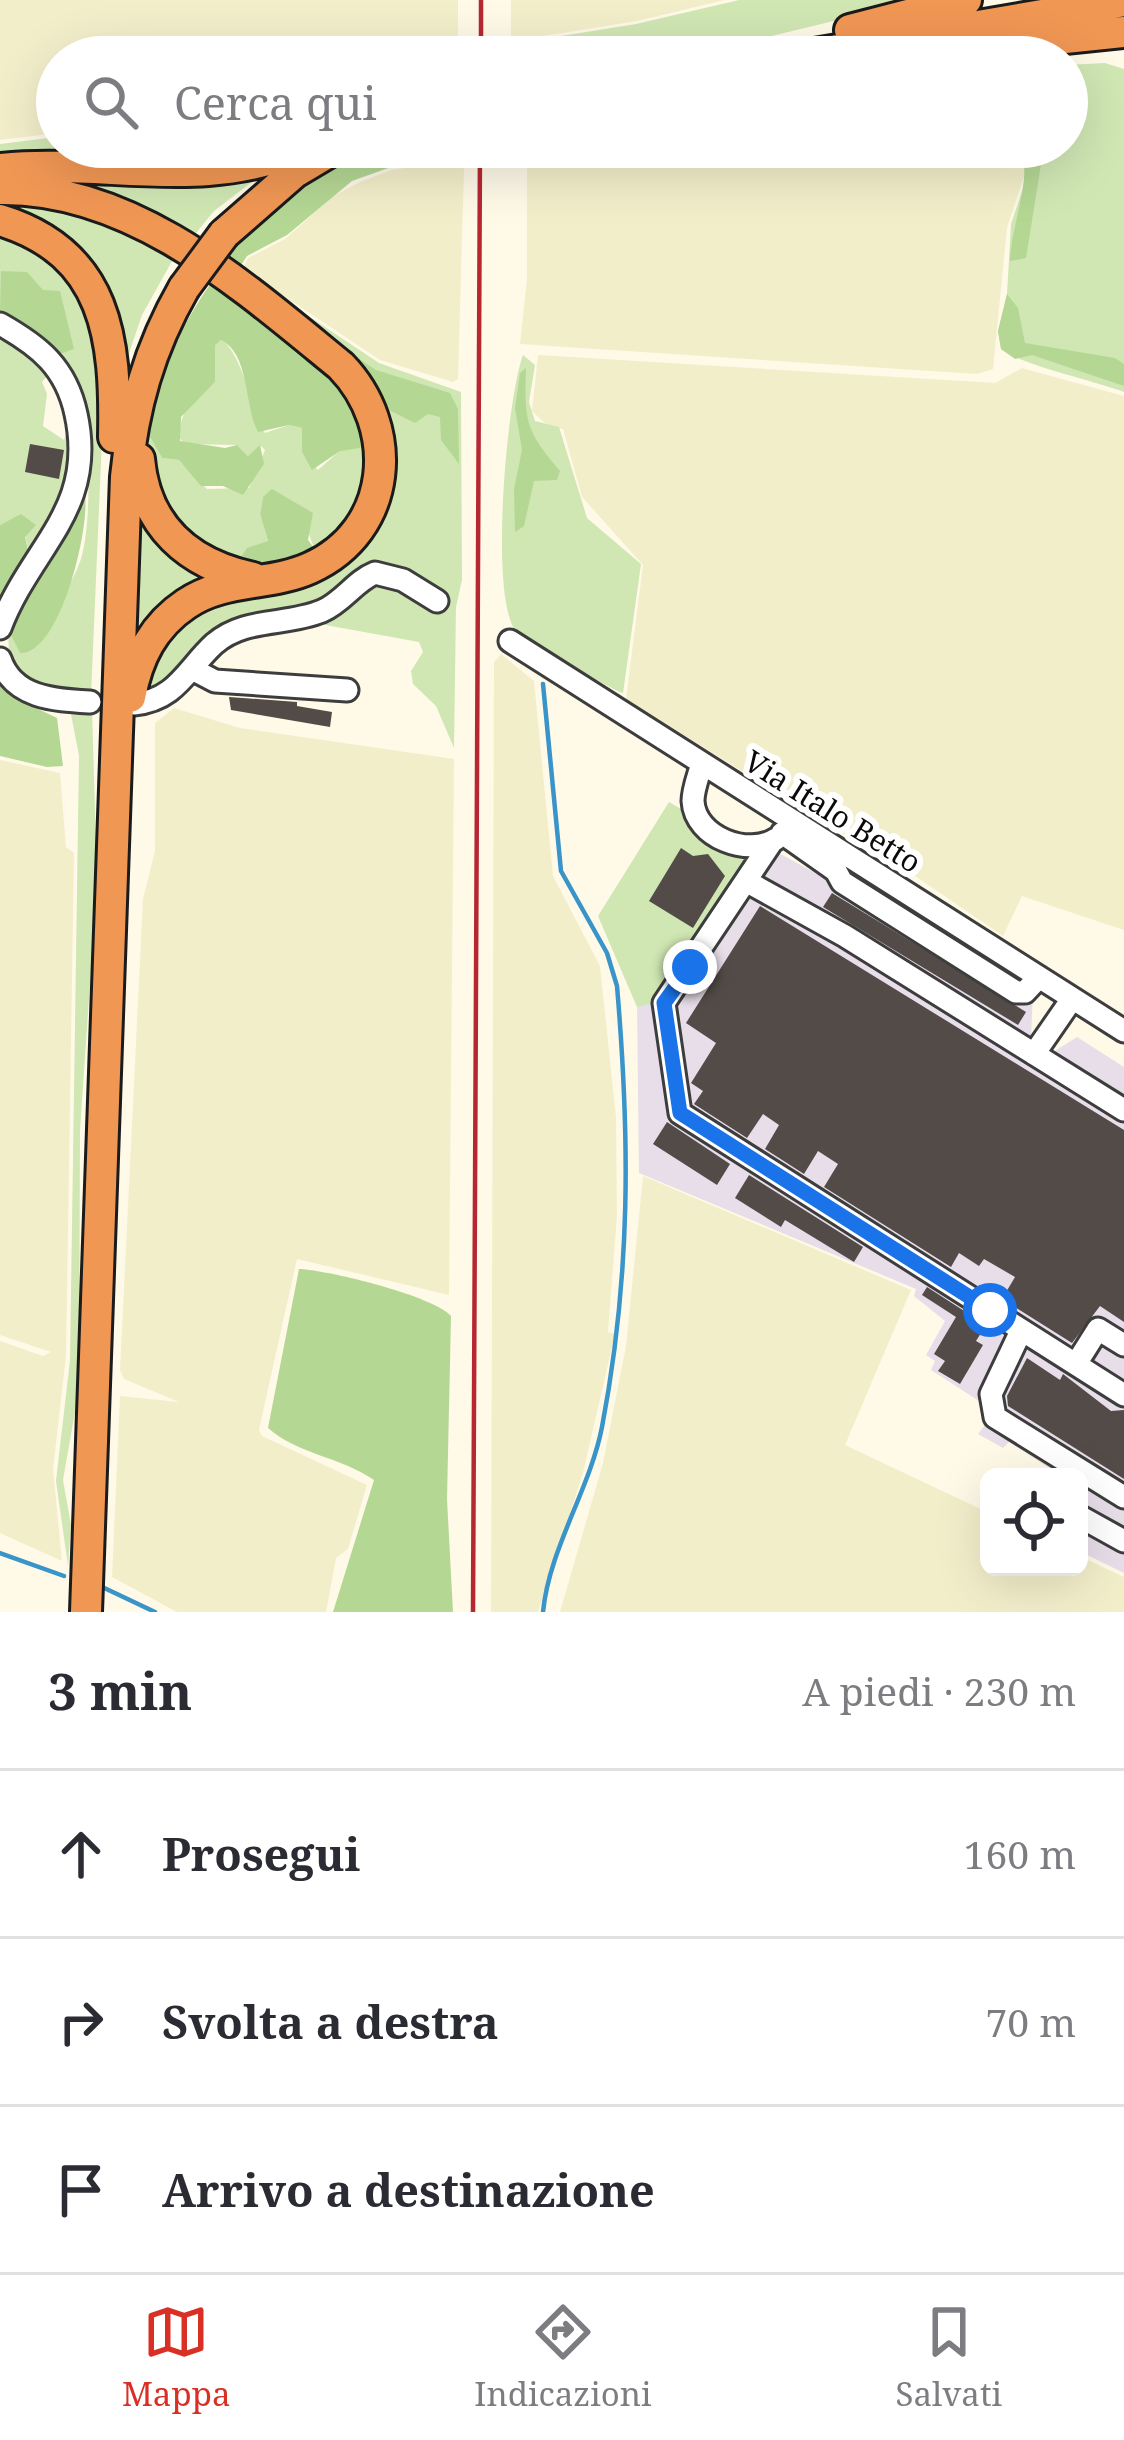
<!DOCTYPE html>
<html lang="it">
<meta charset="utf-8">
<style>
body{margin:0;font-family:"Noto Serif",serif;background:#f7f7f7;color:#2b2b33}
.controls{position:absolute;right:36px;bottom:36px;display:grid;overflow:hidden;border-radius:18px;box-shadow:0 12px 48px #0002}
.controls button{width:108px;height:108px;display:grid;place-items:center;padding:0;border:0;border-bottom:3px solid #e1e1e2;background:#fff;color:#2b2b33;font:60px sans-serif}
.stop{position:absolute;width:36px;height:36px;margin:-27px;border:9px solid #1a73e8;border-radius:50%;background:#fff}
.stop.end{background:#1a73e8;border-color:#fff;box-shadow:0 3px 12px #0008}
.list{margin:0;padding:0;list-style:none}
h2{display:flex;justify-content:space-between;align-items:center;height:156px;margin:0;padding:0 48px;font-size:51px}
h2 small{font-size:39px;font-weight:400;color:#7c7c81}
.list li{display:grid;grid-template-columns:78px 1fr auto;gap:36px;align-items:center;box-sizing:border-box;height:168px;padding:0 48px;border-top:3px solid #e1e1e2}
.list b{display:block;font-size:45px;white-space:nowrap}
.list em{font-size:39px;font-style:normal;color:#7c7c81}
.icon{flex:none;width:66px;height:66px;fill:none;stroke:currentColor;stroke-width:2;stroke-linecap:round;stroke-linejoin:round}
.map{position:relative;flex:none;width:1124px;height:1612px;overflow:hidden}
.search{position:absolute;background:#fff;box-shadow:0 12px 48px #0002;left:36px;right:36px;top:36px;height:132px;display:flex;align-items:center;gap:30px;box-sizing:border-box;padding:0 42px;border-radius:66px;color:#7c7c81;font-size:45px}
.sheet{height:660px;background:#fff}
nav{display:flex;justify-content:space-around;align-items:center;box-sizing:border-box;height:168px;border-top:3px solid #e1e1e2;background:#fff;font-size:33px;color:#7c7c81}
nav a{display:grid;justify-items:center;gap:6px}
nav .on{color:#d93025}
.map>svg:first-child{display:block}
.industrial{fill:#e8deea}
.farmland{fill:#f3eeca}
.green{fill:#d0e7b4}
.forest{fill:#b4d794}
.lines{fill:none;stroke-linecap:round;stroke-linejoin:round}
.stream{stroke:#3894c9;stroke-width:4.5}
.building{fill:#534b47}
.minor-casing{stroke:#3d3d3d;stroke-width:27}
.highway-casing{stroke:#1b1b1b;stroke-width:36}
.minor{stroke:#fff;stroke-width:21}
.highway{stroke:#f19754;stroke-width:30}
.rail{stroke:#b62732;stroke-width:4.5}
.highway-bridge-casing{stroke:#1b1b1b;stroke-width:36;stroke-linecap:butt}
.highway-bridge{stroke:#f19754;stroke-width:30}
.route{stroke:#1a73e8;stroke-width:15}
.labels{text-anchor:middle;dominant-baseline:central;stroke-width:12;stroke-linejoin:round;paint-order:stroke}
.street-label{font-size:30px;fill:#0a0a0a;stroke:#fff}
</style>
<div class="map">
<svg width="1124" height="1612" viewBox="0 0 1124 1612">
<rect width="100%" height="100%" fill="#fff9e8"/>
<path class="industrial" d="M773 850 1033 991 1031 1039 1053 1052 1077 1037 1124 1067V1573L1079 1551V1477H1063L1009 1442 1003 1448 978 1434 985 1425V1405L931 1370 935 1361 926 1355 945 1321 914 1296 916 1289 639 1173 637 1005 682 996Z"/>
<path class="farmland" d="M0 0H458V57H57V133L0 140Z
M511 0H725L637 21 518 40 511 36Z
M575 147H1023L1025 173 1007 228 993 369 977 374 520 344 527 279V159Z
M457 160 464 168 458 379 453 382 380 360 243 269 248 258 285 239 332 197 362 181 392 170Z
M538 355 995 383 1022 368 1124 396V930L1022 896 1003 936 858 837 845 835 626 699 643 565 582 497 563 429 548 426 532 411Z
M501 654 534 681 553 876 600 966 616 1117 617 1215 608 1332 615 1334 583 1473 538 1612H491L494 662Z
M174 708 240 728 454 759 449 1295 297 1259 259 1430 262 1436 367 1485 348 1549 336 1558 326 1612H177L112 1577 120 1396 179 1402 124 1379 120 1370 143 899 155 851V723Z
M0 760 60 773 66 847 74 853 66 1356 53 1469 62 1561 0 1533V1341L43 1356 51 1352 0 1335Z
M643 1176 911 1290 845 1445 989 1513V1567H1079V1556L1124 1577V1612H560L603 1463 626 1346Z"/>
<path class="green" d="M739 0H921L684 57H513L518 43 636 24Z
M1105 63 1124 69V392C1092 380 1024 366 1001 349L998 331 1007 294 1011 224 1028 173 1025 147H1067V65Z
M57 137V147H283L256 158 0 160V144Z
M274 165 214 211 192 238C130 197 72 186 0 176Z
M0 201 78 210 176 254 142 315 125 365 109 300 0 212Z
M0 228 44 251 88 303 104 393 91 695C48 687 3 686 9 631L48 632C54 607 73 583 81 559 92 523 92 420 74 386 61 361 21 337 0 318Z
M265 287 379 363 461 392 462 580 456 607 454 748 436 706 413 684 411 671 423 652 419 642 320 624 301 610C272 614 240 613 215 630 187 648 174 685 140 691L155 644 191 613 370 535 392 486 390 433Z
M0 333 50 372 42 382 47 394 43 426 64 440 67 430C87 476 52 517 29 555L21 515 0 525Z
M221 340C240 349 253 410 265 433L289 425 302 428V452L318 470 363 430C372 479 355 519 314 548L300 509 263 497 260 514 268 541 246 565 189 544 145 465 146 430 162 458 179 460 207 489 249 488 265 450 261 446 248 456 237 445 184 444 177 434 185 411 215 382V344Z
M523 355 535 365 529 402 535 421 559 427 587 518 641 564 623 693C616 692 522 638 517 633 488 600 507 398 523 355Z
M134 512 177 561 206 578 136 638 128 622Z
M70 709H92L97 881 80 1130 79 1389 63 1480 71 1525 68 1566 56 1481 70 1360 79 756Z
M669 802 756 852 662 1001 637 1007 598 916Z"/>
<path class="forest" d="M368 147H456L454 156 391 167 352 181 287 235 247 256 239 268 225 262C265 209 308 173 368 147Z
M1029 147 1042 158 1026 258 1010 261C1011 227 1031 180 1022 155Z
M1 271 27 272 43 290 60 291 74 349 59 354 35 331 0 313Z
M211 283C260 319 376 379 360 448L340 451 312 470 302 452V428L289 425 258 432C244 406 250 354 221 340L215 345V382L181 417 180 441 225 448 237 445 248 456 260 445 264 464 243 495 223 486H201L179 460 162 458 146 430C158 376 179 329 211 283Z
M1007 294 1018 308 1025 343 1115 358 1124 364V386L1032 355 1015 359 1001 349 998 331Z
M355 356 376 370 450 393 458 409 459 464 441 440 440 417 428 414 415 423 389 410Z
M526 368C524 422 526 431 560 471L557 480 534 481 524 526 515 532 514 489 522 450 515 408 520 373Z
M272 489 313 513 308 540 314 548 293 561 246 565 241 557 247 548 268 541 260 514 263 497Z
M85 494C90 529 60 655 20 653L9 631Z
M21 514 36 525 25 537 29 555 0 604V525Z
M0 684 21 701 57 718 63 766 47 767 0 756Z
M299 1269C328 1270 434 1296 451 1316L447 1499 453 1612H333L374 1480C341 1457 297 1454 268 1428Z"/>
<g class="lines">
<path class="stream" d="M543 684 561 871 607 953 617 986C630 1139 631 1275 602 1427 590 1489 549 1549 543 1612
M0 1553 64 1576
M98 1585 155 1612"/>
</g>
<path class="building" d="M30 444 64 450 59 479 25 472Z
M229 697 297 702V706L332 712 330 727 231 710Z
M681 848 693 856 708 854 725 876 693 928 649 901Z
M832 893 1026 1012 1018 1025 823 907Z
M760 906 1124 1130V1322L1100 1306 1072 1343 1002 1299 1015 1277 984 1259 979 1266 959 1253 951 1267 824 1187 838 1164 818 1151 804 1174 765 1149 779 1125 763 1114 747 1138 694 1104 703 1091 691 1083 716 1043 686 1023Z
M667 1122 730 1164 717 1185 653 1144Z
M749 1175 863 1247 854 1262 785 1220 781 1227 735 1198Z
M927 1287 986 1325 976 1341 983 1345 960 1384 938 1371 945 1361 934 1354 956 1317 922 1295Z
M1027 1358 1060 1380 1063 1374 1111 1411 1124 1410V1479L1008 1406 1007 1396Z"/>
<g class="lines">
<defs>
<path id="minor" d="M0 324C39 346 66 367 76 414 97 510 31 546 0 628
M510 641 1124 1031
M0 659C13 698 54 700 90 702
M192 669 215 681 347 690
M134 704C176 700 186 670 214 644 245 617 286 626 322 611 343 602 355 581 375 573L403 580 437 601
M702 763C699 775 693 789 693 801 695 838 749 857 776 839
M782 833 836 871 842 882 1016 992H1025L1039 977
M771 843 664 1003 680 1113 1124 1395
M746 881 845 936 1124 1110
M1034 1054 1072 999
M1021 1331 991 1394 995 1417 1124 1497
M1076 1364 1098 1329 1124 1345
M1079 1516 1124 1541"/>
<path id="highway" d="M850 30 966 0
M940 51 1124 32
M797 57 1124 1
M0 169C104 158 204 192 303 147
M0 189C133 187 243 286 341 366 400 427 394 530 310 568 270 586 224 578 186 604 153 626 137 658 130 697
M0 220C108 253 116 340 114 437
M224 234 295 172 337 147
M139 459C145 526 188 564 253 578
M86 1612 126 477C133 407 149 349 184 288"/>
</defs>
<use href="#minor" class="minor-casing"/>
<use href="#highway" class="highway-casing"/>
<use href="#minor" class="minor"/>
<use href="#highway" class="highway"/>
<path class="rail" d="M481 57V0
M473 1612 480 147"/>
<defs>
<path id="highway-bridge" d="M184 288 224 234"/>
</defs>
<use href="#highway-bridge" class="highway-bridge-casing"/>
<use href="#highway-bridge" class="highway-bridge"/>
</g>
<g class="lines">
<path class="route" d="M690 967 664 1003 680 1113 990 1310"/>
</g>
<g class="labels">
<g class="street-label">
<text transform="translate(833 811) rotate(32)">Via Italo Betto</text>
</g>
</g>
</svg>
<div class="controls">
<button><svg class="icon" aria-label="locate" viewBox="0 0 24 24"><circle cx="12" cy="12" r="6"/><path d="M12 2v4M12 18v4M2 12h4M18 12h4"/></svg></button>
</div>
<div class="stop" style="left:990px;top:1310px"></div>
<div class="stop end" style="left:690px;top:967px"></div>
<div class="search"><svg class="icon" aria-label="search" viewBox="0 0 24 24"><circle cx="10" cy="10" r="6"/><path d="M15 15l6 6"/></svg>Cerca qui</div>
</div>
<section class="sheet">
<h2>3 min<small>A piedi · 230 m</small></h2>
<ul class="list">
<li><svg class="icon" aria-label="ahead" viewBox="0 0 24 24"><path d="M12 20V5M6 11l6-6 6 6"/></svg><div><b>Prosegui</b></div><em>160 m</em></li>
<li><svg class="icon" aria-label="right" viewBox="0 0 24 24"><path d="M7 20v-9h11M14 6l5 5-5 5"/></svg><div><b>Svolta a destra</b></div><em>70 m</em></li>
<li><svg class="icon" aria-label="arrive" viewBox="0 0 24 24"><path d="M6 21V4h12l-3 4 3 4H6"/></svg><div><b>Arrivo a destinazione</b></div></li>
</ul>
</section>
<nav>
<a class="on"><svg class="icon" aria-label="map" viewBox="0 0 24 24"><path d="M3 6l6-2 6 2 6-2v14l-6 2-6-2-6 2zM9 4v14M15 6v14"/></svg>Mappa</a>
<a><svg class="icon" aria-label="directions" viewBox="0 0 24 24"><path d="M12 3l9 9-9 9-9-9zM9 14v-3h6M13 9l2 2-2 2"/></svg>Indicazioni</a>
<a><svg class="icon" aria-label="saved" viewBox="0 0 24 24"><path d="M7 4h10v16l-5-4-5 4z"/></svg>Salvati</a>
</nav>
